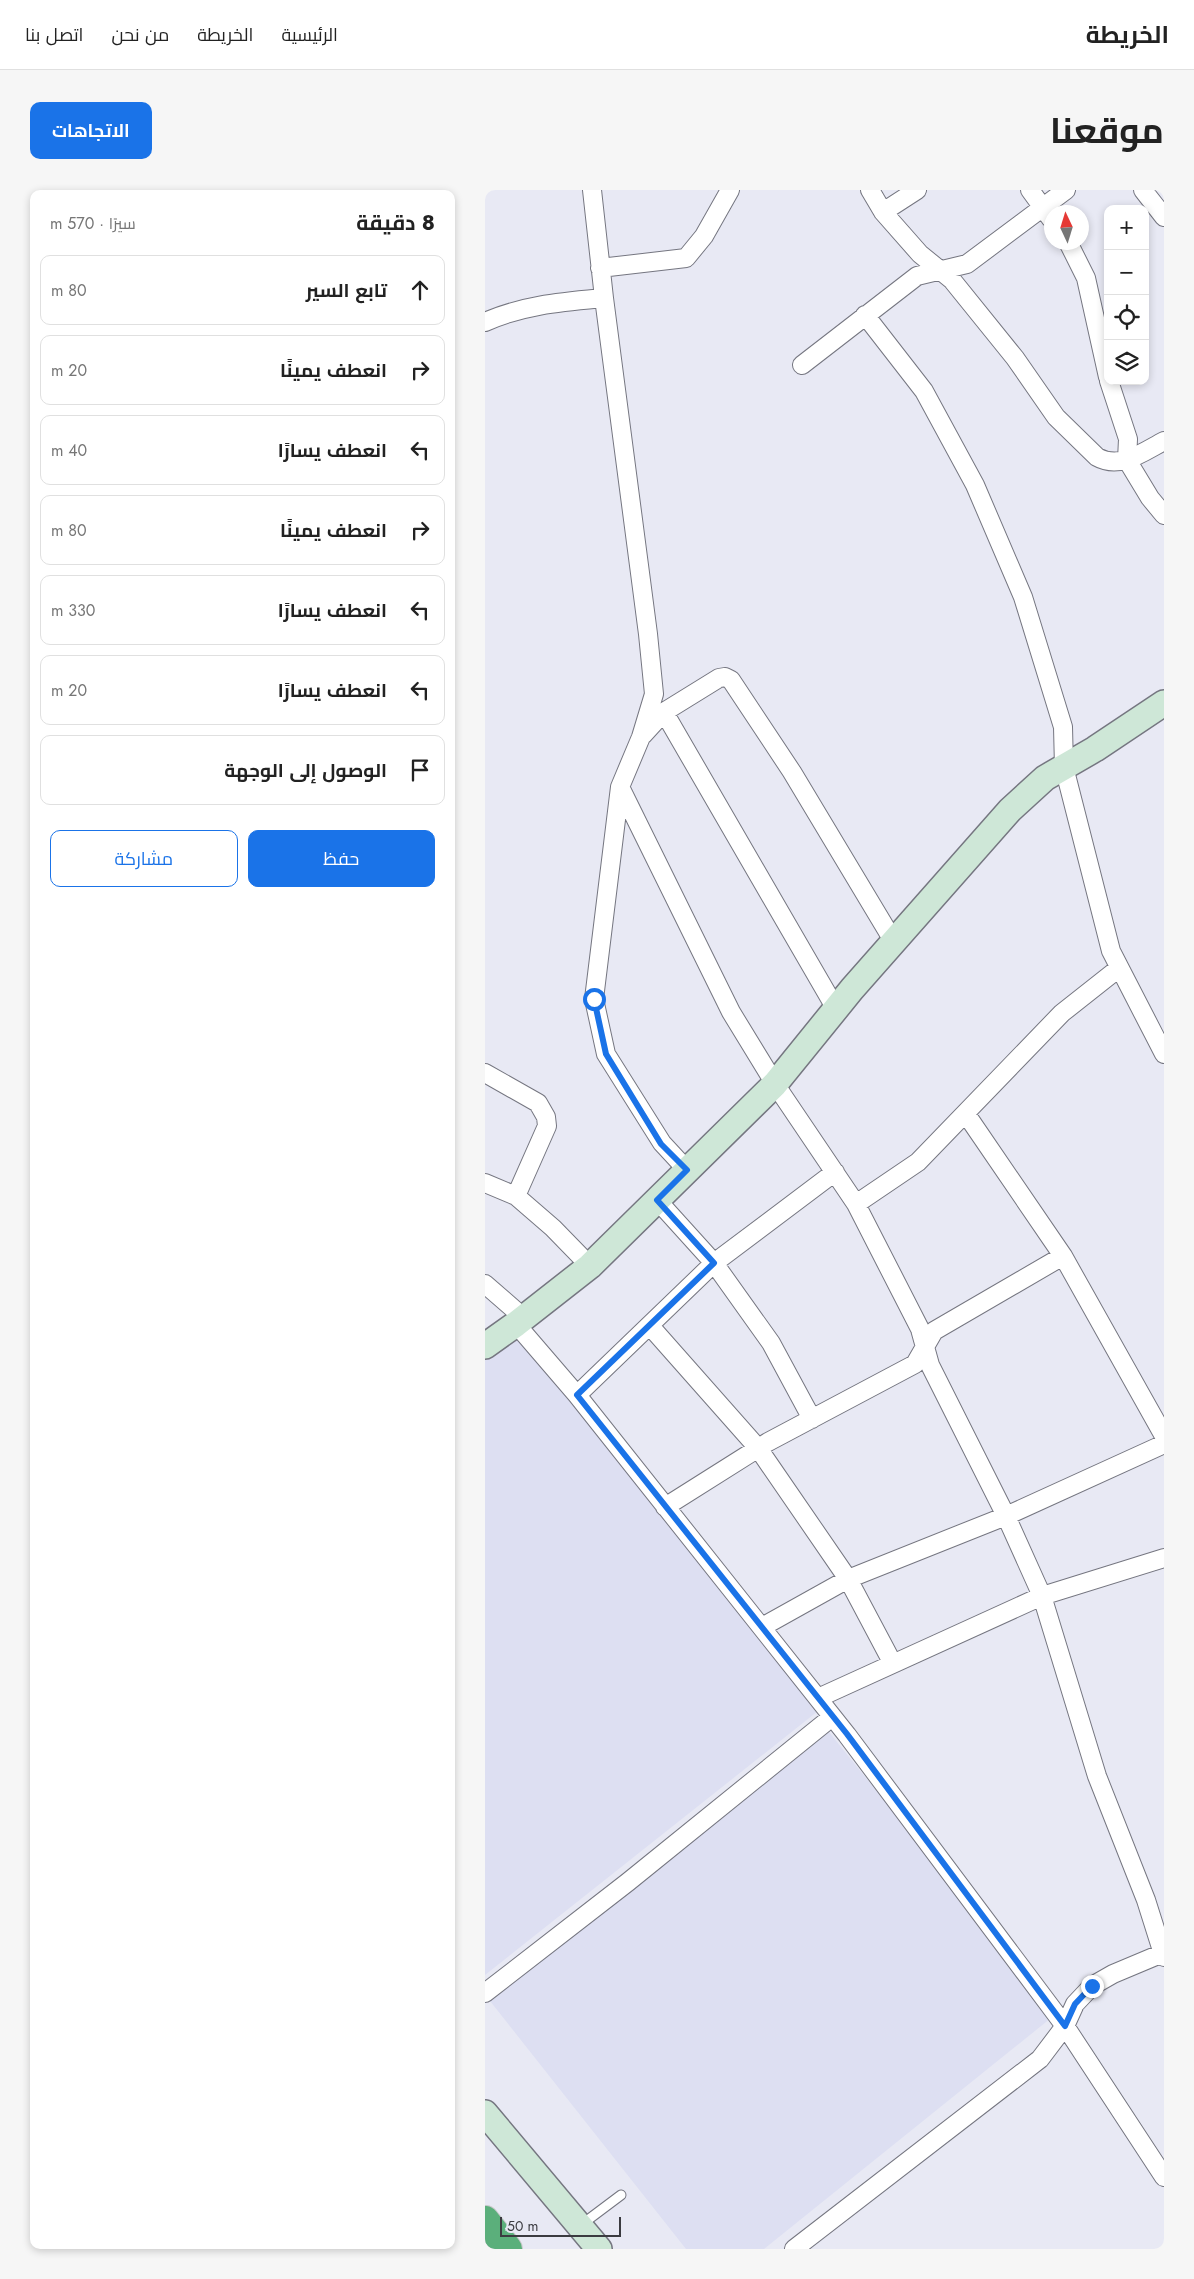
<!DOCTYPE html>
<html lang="ar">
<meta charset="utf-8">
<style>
body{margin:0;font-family:Jost,Cairo,sans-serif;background:#f6f6f6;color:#222;direction:rtl}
.controls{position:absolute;right:15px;top:15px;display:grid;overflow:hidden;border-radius:10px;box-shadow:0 2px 8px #0003}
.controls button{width:45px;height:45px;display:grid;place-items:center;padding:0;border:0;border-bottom:1px solid #e0e0e0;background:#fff;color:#222;font:25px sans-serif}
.compass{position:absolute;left:559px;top:15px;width:45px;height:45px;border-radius:50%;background:#fff;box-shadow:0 2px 8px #0003;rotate:356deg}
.scale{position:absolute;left:15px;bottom:12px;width:121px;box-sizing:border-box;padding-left:5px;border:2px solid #3b3b40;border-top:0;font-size:14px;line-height:18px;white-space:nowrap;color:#3b3b40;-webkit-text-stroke:4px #e8e9f4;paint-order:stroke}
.stop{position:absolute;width:15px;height:15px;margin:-11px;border:4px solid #1a73e8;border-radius:50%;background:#fff}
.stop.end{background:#1a73e8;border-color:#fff;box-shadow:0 1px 5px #0008}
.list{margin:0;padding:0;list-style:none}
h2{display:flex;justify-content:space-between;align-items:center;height:65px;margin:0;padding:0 20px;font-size:21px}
h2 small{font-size:16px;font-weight:400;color:#767676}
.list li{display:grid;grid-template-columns:32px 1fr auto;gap:15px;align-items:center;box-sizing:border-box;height:70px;margin:0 10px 10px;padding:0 10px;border:1px solid #e0e0e0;border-radius:10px}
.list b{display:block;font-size:19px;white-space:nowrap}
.list em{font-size:16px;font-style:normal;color:#767676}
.actions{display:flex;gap:10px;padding:15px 20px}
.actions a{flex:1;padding:11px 0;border:1px solid #1a73e8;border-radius:10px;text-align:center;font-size:18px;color:#1a73e8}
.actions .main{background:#1a73e8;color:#fff}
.icon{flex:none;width:28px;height:28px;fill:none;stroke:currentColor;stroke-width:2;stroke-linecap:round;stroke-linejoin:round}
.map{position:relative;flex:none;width:679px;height:2059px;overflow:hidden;direction:ltr;border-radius:10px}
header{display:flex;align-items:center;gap:30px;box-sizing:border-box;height:70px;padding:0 25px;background:#fff;border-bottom:1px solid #e0e0e0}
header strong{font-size:24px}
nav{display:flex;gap:28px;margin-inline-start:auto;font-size:18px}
.intro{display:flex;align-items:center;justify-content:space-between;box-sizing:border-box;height:120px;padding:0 30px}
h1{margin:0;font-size:35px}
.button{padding:12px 22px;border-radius:10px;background:#1a73e8;color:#fff;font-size:18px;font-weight:700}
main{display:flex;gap:30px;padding:0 30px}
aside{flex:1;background:#fff;border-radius:10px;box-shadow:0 2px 8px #0003}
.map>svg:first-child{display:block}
.built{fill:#dddff2}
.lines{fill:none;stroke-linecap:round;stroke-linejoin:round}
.lane-casing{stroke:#757680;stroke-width:11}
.street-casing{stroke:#757680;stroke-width:20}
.secondary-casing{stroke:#757680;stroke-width:28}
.highway-casing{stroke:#c8c8ca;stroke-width:30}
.lane{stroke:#fff;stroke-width:9}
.street{stroke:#fff;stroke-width:18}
.secondary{stroke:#cee7d7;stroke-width:25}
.highway{stroke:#5baf7b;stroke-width:28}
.route{stroke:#1a73e8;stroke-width:6}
</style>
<header>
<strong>الخريطة</strong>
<nav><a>الرئيسية</a><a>الخريطة</a><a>من نحن</a><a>اتصل بنا</a></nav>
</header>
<div class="intro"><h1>موقعنا</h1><a class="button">الاتجاهات</a></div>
<main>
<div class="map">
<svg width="679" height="2059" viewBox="0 0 679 2059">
<rect width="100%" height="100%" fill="#e8e9f4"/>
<path class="built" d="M29 1141 333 1521 0 1785V1164Z
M344 1542 571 1824 279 2059H201L5 1811Z"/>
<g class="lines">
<defs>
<path id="lane" d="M96 2035 136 2005"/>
<path id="street" d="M107 0 119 108 163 444 169 504 156 547 135 597 109 809 121 864 177 953 202 980
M385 0 398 22 435 64 467 90 530 168 571 227 612 267C635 280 658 262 679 251
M545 0 566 29
M658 0 679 27
M398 22 432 0
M583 52 601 88 623 187
M115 78 201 68 219 46 245 0
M380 125 439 201 490 295 538 407 578 537 579 577 626 761 679 864
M0 132C38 115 77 112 119 108
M317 175 432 86 482 74 581 0
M624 191 643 249 642 270 665 308 679 325
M179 522 351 819
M158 545 179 522 234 488 240 487 246 490 307 582 409 752
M135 597 246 822 290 894 371 1014 435 1139 445 1175 521 1326 557 1406 612 1586 661 1710 679 1767
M0 883 53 913 61 927 62 936 31 1006
M481 924 578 1066 679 1246
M0 993 31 1006 68 1038 105 1076
M172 1010 229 1073 286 1153 327 1229
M371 1014 433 972 577 823 634 778
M0 1094 39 1128
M31 1134 92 1205 362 1545 580 1836 679 1987
M165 1136 273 1258 363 1389 407 1472
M92 1205 229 1073 350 982
M180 1317 283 1252 430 1174 449 1141 578 1066
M277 1437 363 1389 521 1326 679 1254
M333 1508 557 1406 679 1368
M0 1803 143 1692 347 1527
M309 2059 555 1869 580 1836 590 1814 607 1796 628 1784 678 1763"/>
<path id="secondary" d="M0 1156 31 1134 105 1076 290 894 367 799 525 620 560 588 610 559 679 513
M0 1923 114 2059"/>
<path id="highway" d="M0 2030 23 2059"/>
</defs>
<use href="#lane" class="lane-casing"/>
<use href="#street" class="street-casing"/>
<use href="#secondary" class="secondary-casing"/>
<use href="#highway" class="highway-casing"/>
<use href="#lane" class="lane"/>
<use href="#street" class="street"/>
<use href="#secondary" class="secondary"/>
<use href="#highway" class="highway"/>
</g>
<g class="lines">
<path class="route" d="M109 809 121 864 176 954 202 980 172 1010 229 1073 92 1205 362 1544 580 1836 590 1814 607 1796"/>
</g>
</svg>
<div class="controls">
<button>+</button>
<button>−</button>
<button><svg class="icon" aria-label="locate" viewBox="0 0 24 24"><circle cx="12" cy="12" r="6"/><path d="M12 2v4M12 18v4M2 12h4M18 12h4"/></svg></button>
<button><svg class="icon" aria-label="layers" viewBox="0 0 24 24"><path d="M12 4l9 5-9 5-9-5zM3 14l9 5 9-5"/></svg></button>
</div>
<svg class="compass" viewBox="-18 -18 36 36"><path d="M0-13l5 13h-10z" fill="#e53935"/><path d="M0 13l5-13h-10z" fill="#767676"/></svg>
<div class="scale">50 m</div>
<div class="stop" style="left:109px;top:809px"></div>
<div class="stop end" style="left:607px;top:1796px"></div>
</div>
<aside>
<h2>8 دقيقة<small>سيرًا · 570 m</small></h2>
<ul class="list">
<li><svg class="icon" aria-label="ahead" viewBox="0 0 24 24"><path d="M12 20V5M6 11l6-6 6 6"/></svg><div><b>تابع السير</b></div><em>80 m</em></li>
<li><svg class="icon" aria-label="right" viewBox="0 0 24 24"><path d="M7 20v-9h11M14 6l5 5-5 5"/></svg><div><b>انعطف يمينًا</b></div><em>20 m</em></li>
<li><svg class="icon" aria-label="left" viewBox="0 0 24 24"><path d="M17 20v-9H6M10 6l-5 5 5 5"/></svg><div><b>انعطف يسارًا</b></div><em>40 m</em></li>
<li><svg class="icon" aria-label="right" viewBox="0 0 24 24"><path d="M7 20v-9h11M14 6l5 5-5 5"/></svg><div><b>انعطف يمينًا</b></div><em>80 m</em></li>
<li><svg class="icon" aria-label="left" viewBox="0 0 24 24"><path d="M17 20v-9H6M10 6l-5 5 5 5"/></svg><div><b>انعطف يسارًا</b></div><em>330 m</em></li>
<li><svg class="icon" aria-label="left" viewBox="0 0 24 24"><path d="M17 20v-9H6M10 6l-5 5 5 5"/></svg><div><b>انعطف يسارًا</b></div><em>20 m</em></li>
<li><svg class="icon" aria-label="arrive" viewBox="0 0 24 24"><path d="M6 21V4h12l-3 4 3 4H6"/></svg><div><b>الوصول إلى الوجهة</b></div></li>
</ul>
<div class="actions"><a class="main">حفظ</a><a>مشاركة</a></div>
</aside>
</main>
